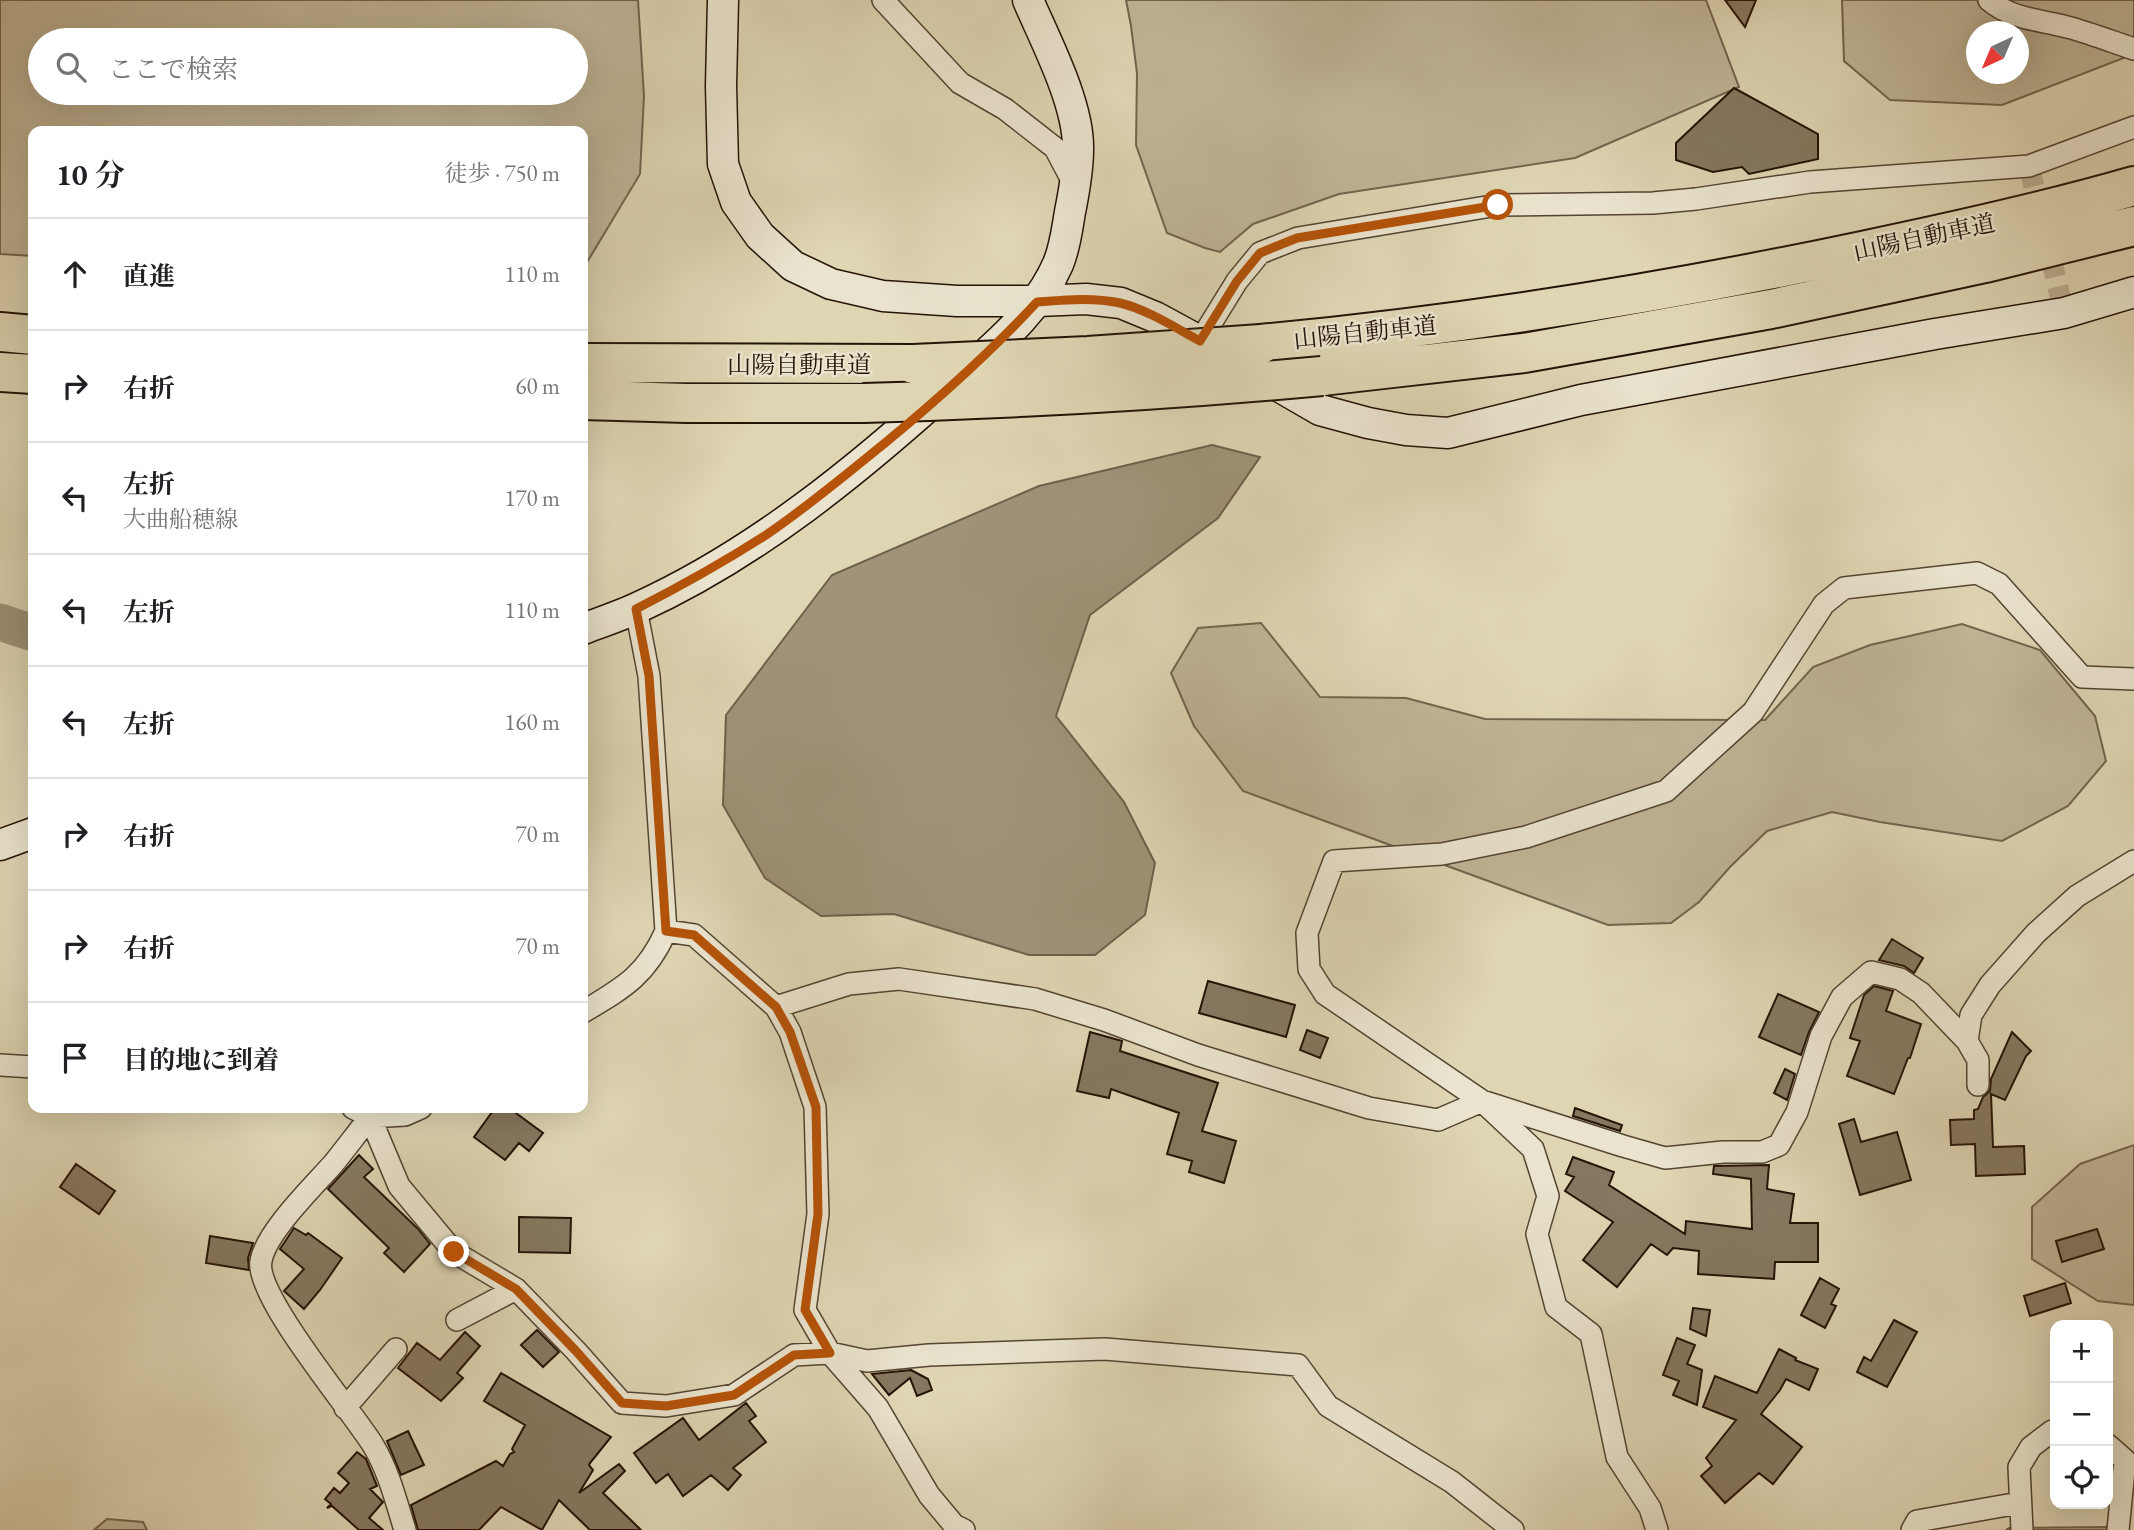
<!DOCTYPE html>
<html lang="ja">
<meta charset="utf-8">
<style>
body{margin:0;font-family:"EB Garamond","Noto Serif JP",serif;background:#f6f6f6;color:#202124}
.controls{position:absolute;right:21px;bottom:21px;display:grid;overflow:hidden;border-radius:14px;box-shadow:0 7px 28px #0002}
.controls button{width:63px;height:63px;display:grid;place-items:center;padding:0;border:0;border-bottom:2px solid #e0e0e0;background:#fff;color:#202124;font:35px sans-serif}
.compass{position:absolute;left:1966px;top:21px;width:63px;height:63px;border-radius:50%;background:#fff;box-shadow:0 7px 28px #0002;rotate:224deg}
.stop{position:absolute;width:21px;height:21px;margin:-16px;border:5px solid #b45309;border-radius:50%;background:#fff}
.stop.end{background:#b45309;border-color:#fff;box-shadow:0 2px 7px #0008}
.list{margin:0;padding:0;list-style:none}
h2{display:flex;justify-content:space-between;align-items:center;height:91px;margin:0;padding:0 28px;font-size:30px}
h2 small{font-size:23px;font-weight:400;color:#757577}
.list li{display:grid;grid-template-columns:46px 1fr auto;gap:21px;align-items:center;box-sizing:border-box;height:112px;padding:0 28px;border-top:2px solid #e0e0e0}
.list b{display:block;font-size:26px;white-space:nowrap}
.list p{margin:0;font-size:23px;white-space:nowrap;color:#757577}
.list em{font-size:23px;font-style:normal;color:#757577}
.icon{flex:none;width:38px;height:38px;fill:none;stroke:currentColor;stroke-width:2;stroke-linecap:round;stroke-linejoin:round}
.map{position:relative;flex:none;width:2134px;height:1530px;overflow:hidden}
.search{position:absolute;background:#fff;box-shadow:0 7px 28px #0002;left:28px;top:28px;width:560px;height:77px;display:flex;align-items:center;gap:18px;box-sizing:border-box;padding:0 24px;border-radius:38px;color:#757577;font-size:26px}
.panel{position:absolute;background:#fff;box-shadow:0 7px 28px #0002;left:28px;top:126px;width:560px;height:987px;border-radius:14px}
.map>svg:first-child{display:block}
.green{fill:#bfb496;stroke:#72644e;stroke-width:2;fill-rule:evenodd}
.water{fill:#9f9379;stroke:#6e604b;stroke-width:2}
.lines{fill:none;stroke-linecap:round;stroke-linejoin:round}
.river{stroke:#9f9379;stroke-width:37}
.building{fill:#857860;stroke:#251307;stroke-width:2}
.street-tunnel{stroke:#b9ae91;stroke-width:21;stroke-dasharray:21 10;stroke-linecap:butt}
.street-casing{stroke:#534432;stroke-width:24}
.secondary-casing{stroke:#251307;stroke-width:33}
.highway-casing{stroke:#251307;stroke-width:42}
.street{stroke:#eae4ce;stroke-width:21}
.secondary{stroke:#eae4ce;stroke-width:30}
.highway{stroke:#ded5b3;stroke-width:38}
.highway-bridge-casing{stroke:#251307;stroke-width:42;stroke-linecap:butt}
.highway-bridge{stroke:#ded5b3;stroke-width:38}
.route{stroke:#b45309;stroke-width:9}
.labels{text-anchor:middle;dominant-baseline:central;stroke-width:5;stroke-linejoin:round;paint-order:stroke}
.street-label{font-size:24px;fill:#251307;stroke:#eae4ce}
</style>
<div class="map">
<svg width="2134" height="1530" viewBox="0 0 2134 1530">
<rect width="100%" height="100%" fill="#ded5b3"/>
<filter id="stains"><feTurbulence type="fractalNoise" baseFrequency=".00286" numOctaves="4"/><feColorMatrix values="0 0 0 0 .2 0 0 0 0 .09 0 0 0 0 .02 0 0 0 .5 -.17"/></filter>
<radialGradient id="worn" r=".72"><stop offset=".6" stop-color="#630" stop-opacity="0"/><stop offset="1" stop-color="#630" stop-opacity=".3"/></radialGradient>
<path class="green" d="M0 0H638L644 96 640 174 583 269V131H33V256L0 254ZM40 40H576V93H40Z
M1126 0H1706L1739 87 1575 158 1339 194 1253 224 1220 252 1205 248 1167 233 1136 145 1137 73 1131 26Z
M1842 0H2134V54L2002 105 1890 100 1844 61ZM1976 32H2018V74H1976Z
M1261 623 1320 697 1406 698 1485 719 1765 720 1813 667 1870 645 1962 624 2040 650 2095 716 2106 761 2068 806 2002 841 1880 822 1832 812 1767 831 1730 867 1699 902 1671 923 1608 925 1243 791 1194 726 1171 673 1198 628Z
M2134 1145V1305L2098 1301 2032 1259V1207L2080 1164Z
M107 1519 143 1522 147 1530H94Z
M2106 1527 2113 1530H2006L2009 1528Z"/>
<path class="water" d="M1212 445 1260 457 1218 518 1090 615 1056 716 1124 802 1155 863 1145 915 1095 955H1029L894 914 821 916 765 878 723 805 726 715 832 575 1039 486Z"/>
<g class="lines">
<path class="river" d="M0 622 33 633"/>
</g>
<path class="building" d="M1725 0H1756L1745 27Z
M1734 88 1818 134V159L1749 174 1742 167 1713 172 1676 160V143Z
M1892 939 1923 958 1914 973 1904 966 1879 960Z
M1208 981 1295 1005 1286 1037 1199 1013Z
M1874 986 1893 991 1886 1011 1921 1024 1910 1058H1908L1894 1094 1847 1076 1860 1041 1850 1038 1864 995Z
M1778 994 1819 1012 1809 1032 1801 1055 1759 1037Z
M1307 1030 1328 1038 1320 1058 1300 1050Z
M1090 1032 1122 1041 1120 1051 1218 1083 1202 1131 1236 1141 1224 1183 1189 1172 1192 1161 1167 1154 1179 1113 1111 1089 1109 1098 1077 1091Z
M2012 1032 2031 1051 2026 1056 2005 1100 1991 1094 1993 1147 2024 1146 2025 1174 1976 1176 1975 1144 1951 1145 1950 1120 1974 1119V1110L1978 1109 1983 1097 1990 1091 1991 1079Z
M1785 1069 1795 1074 1787 1100 1774 1093Z
M495 1108H509L543 1133 529 1151 519 1143 505 1160 474 1137Z
M1575 1108 1622 1125 1620 1131 1573 1116Z
M1854 1119 1861 1142 1897 1132 1911 1180 1860 1195 1839 1124Z
M359 1155 373 1169 364 1177 418 1229 430 1244 404 1272 384 1253 389 1248 328 1189Z
M1573 1157 1614 1172 1609 1185 1685 1234 1686 1221 1752 1229 1751 1179 1713 1174 1714 1166 1769 1165 1767 1189 1794 1194 1790 1223H1818V1262H1775L1774 1279 1698 1274 1699 1251 1673 1248 1667 1255 1651 1244 1617 1287 1583 1260 1613 1222 1565 1191 1574 1177 1566 1174Z
M76 1164 115 1191 99 1214 60 1187Z
M519 1217 571 1218 570 1253 519 1252Z
M294 1228 306 1235 308 1233 342 1258 320 1290 304 1309 284 1291 304 1269 280 1249Z
M2097 1229 2104 1249 2062 1262 2056 1241Z
M210 1236 253 1243 248 1258 249 1270 206 1263Z
M1820 1278 1839 1289 1831 1304 1836 1306 1825 1328 1801 1315Z
M2065 1283 2071 1303 2030 1316 2024 1296Z
M1693 1308 1710 1310 1706 1336 1690 1329Z
M1894 1320 1917 1332 1887 1387 1857 1372 1864 1357 1871 1361Z
M537 1330 559 1352 543 1367 521 1345Z
M465 1332 480 1346 457 1373 463 1378 441 1401 398 1368 417 1343 440 1360Z
M1677 1338 1695 1345 1687 1364 1702 1370 1697 1405 1673 1395 1679 1381 1663 1375Z
M1779 1349 1796 1358 1795 1360 1818 1369 1809 1390 1786 1379 1780 1390 1761 1414 1802 1447 1773 1484 1759 1473 1725 1503 1701 1476 1712 1466 1706 1458 1736 1420 1703 1407 1715 1376 1757 1393Z
M911 1370 928 1379 932 1390 917 1396 910 1378 889 1395 872 1374Z
M501 1373 611 1437 590 1463 589 1465 593 1470 579 1493 619 1464 625 1471 603 1493 641 1530H590L559 1500 542 1530 501 1507 479 1530H418L411 1505 496 1461 503 1466 510 1454 514 1452 512 1449 525 1425 484 1401Z
M746 1403 756 1416 749 1421 766 1442 733 1468 741 1475 728 1490 711 1475 683 1496 668 1474 656 1483 634 1453 683 1418 699 1440Z
M408 1431 424 1465 401 1475 387 1441Z
M357 1452 366 1459 377 1486 370 1489 383 1502 369 1518 383 1530H359L332 1506 327 1508 331 1504 325 1499 334 1488 340 1493 349 1483 338 1473Z"/>
<g class="lines">
<path class="street-tunnel" d="M2029 166 2064 313"/>
<defs>
<path id="street" d="M883 0 960 83 1005 109 1055 148 1075 186
M1989 0C2012 20 2043 20 2071 28 2092 34 2113 42 2134 49
M1200 341 1237 281 1260 253 1298 238 1498 205 1653 203 1696 199 1810 182 2029 166 2134 127
M666 931 694 935 776 1007 790 1032 815 1107 818 1214 805 1310 830 1353 878 1408 929 1495 954 1525 964 1530
M776 1007 849 984 899 979 1035 999 1104 1020 1198 1055 1369 1108 1438 1120 1482 1101 1623 1146 1665 1158 1723 1152H1762L1779 1145 1797 1112 1821 1036 1842 997 1871 972 1900 979 1921 993 1967 1041 1978 1060V1085
M583 1012C623 988 646 976 666 931L649 676 636 609
M1967 1041 1971 1015 1990 985 2036 933 2077 896 2134 861
M0 1065 33 1067
M353 1108 370 1117 405 1115 421 1108
M370 1117 399 1186 454 1252 516 1289 576 1351 622 1403 666 1406 734 1395 794 1355 830 1353 867 1361 929 1355 1105 1349 1298 1365 1328 1406 1452 1482 1513 1530
M370 1117C358 1132 346 1148 334 1163 314 1186 266 1232 261 1261 254 1295 352 1411 373 1445 389 1472 396 1501 405 1530
M457 1320 516 1289
M345 1408 396 1349
M2108 1445 2125 1460 2118 1530
M1657 1530 1650 1508 1617 1457 1591 1334 1556 1307 1537 1234 1548 1196 1533 1149 1482 1101 1325 994 1309 969 1307 933 1334 861 1442 854 1526 837 1666 791 1753 712 1824 604 1844 588 1977 573 1999 584 2082 677 2134 679
M1912 1530 1917 1521 2019 1503
M2022 1530 2019 1467 2031 1447 2052 1431 2055 1432"/>
<path id="secondary" d="M723 0 721 86 723 164 736 202 760 236 793 266 831 284 883 296 957 301H1037L1086 299 1121 303 1155 317 1214 349
M1263 377 1320 410 1368 423 1406 430 1448 433 1581 400 1935 334 2064 313 2134 292
M583 629C601 622 620 616 637 608 756 554 859 469 955 382 993 347 1037 313 1058 264 1065 248 1067 229 1070 212 1074 192 1078 170 1078 149 1079 104 1046 42 1028 0
M0 845 33 833"/>
<path id="highway" d="M0 332 33 335
M1261 344C1463 325 1663 293 1862 251 1953 232 2044 212 2134 186
M583 363 913 364
M0 372 33 374
M1322 376 1524 353 1771 309 1985 263 2134 226
M583 400 687 403H863"/>
</defs>
<use href="#street" class="street-casing"/>
<use href="#secondary" class="secondary-casing"/>
<use href="#highway" class="highway-casing"/>
<use href="#street" class="street"/>
<use href="#secondary" class="secondary"/>
<use href="#highway" class="highway"/>
<defs>
<path id="highway-bridge" d="M913 364 1088 356 1261 344
M863 403C1016 399 1169 390 1322 376"/>
</defs>
<use href="#highway-bridge" class="highway-bridge-casing"/>
<use href="#highway-bridge" class="highway-bridge"/>
</g>
<g class="lines">
<path class="route" d="M454 1252 516 1289 576 1351 622 1403 666 1406 734 1395 794 1355 830 1353 805 1310 818 1214 816 1107 790 1032 776 1007 694 935 666 931 649 676 636 609C681 586 724 562 766 535 800 512 832 486 864 460 925 411 984 359 1037 302 1064 300 1092 297 1120 303 1146 309 1176 328 1200 341L1237 281 1260 253 1297 238 1498 205"/>
</g>
<g class="labels">
<g class="street-label">
<text transform="translate(1924 237) rotate(-12)">山陽自動車道</text>
<text transform="translate(1365 332) rotate(-6)">山陽自動車道</text>
<text x="799" y="364">山陽自動車道</text>
</g>
</g>
<rect width="100%" height="100%" filter="url(#stains)"/>
<rect width="100%" height="100%" fill="url(#worn)"/>
</svg>
<div class="controls">
<button>+</button>
<button>−</button>
<button><svg class="icon" aria-label="locate" viewBox="0 0 24 24"><circle cx="12" cy="12" r="6"/><path d="M12 2v4M12 18v4M2 12h4M18 12h4"/></svg></button>
</div>
<svg class="compass" viewBox="-18 -18 36 36"><path d="M0-13l5 13h-10z" fill="#e53935"/><path d="M0 13l5-13h-10z" fill="#757577"/></svg>
<div class="stop" style="left:1498px;top:205px"></div>
<div class="stop end" style="left:454px;top:1252px"></div>
<div class="search"><svg class="icon" aria-label="search" viewBox="0 0 24 24"><circle cx="10" cy="10" r="6"/><path d="M15 15l6 6"/></svg>ここで検索</div>
<section class="panel">
<h2>10 分<small>徒歩 · 750 m</small></h2>
<ul class="list">
<li><svg class="icon" aria-label="ahead" viewBox="0 0 24 24"><path d="M12 20V5M6 11l6-6 6 6"/></svg><div><b>直進</b></div><em>110 m</em></li>
<li><svg class="icon" aria-label="right" viewBox="0 0 24 24"><path d="M7 20v-9h11M14 6l5 5-5 5"/></svg><div><b>右折</b></div><em>60 m</em></li>
<li><svg class="icon" aria-label="left" viewBox="0 0 24 24"><path d="M17 20v-9H6M10 6l-5 5 5 5"/></svg><div><b>左折</b><p>大曲船穂線</p></div><em>170 m</em></li>
<li><svg class="icon" aria-label="left" viewBox="0 0 24 24"><path d="M17 20v-9H6M10 6l-5 5 5 5"/></svg><div><b>左折</b></div><em>110 m</em></li>
<li><svg class="icon" aria-label="left" viewBox="0 0 24 24"><path d="M17 20v-9H6M10 6l-5 5 5 5"/></svg><div><b>左折</b></div><em>160 m</em></li>
<li><svg class="icon" aria-label="right" viewBox="0 0 24 24"><path d="M7 20v-9h11M14 6l5 5-5 5"/></svg><div><b>右折</b></div><em>70 m</em></li>
<li><svg class="icon" aria-label="right" viewBox="0 0 24 24"><path d="M7 20v-9h11M14 6l5 5-5 5"/></svg><div><b>右折</b></div><em>70 m</em></li>
<li><svg class="icon" aria-label="arrive" viewBox="0 0 24 24"><path d="M6 21V4h12l-3 4 3 4H6"/></svg><div><b>目的地に到着</b></div></li>
</ul>
</section>
</div>
